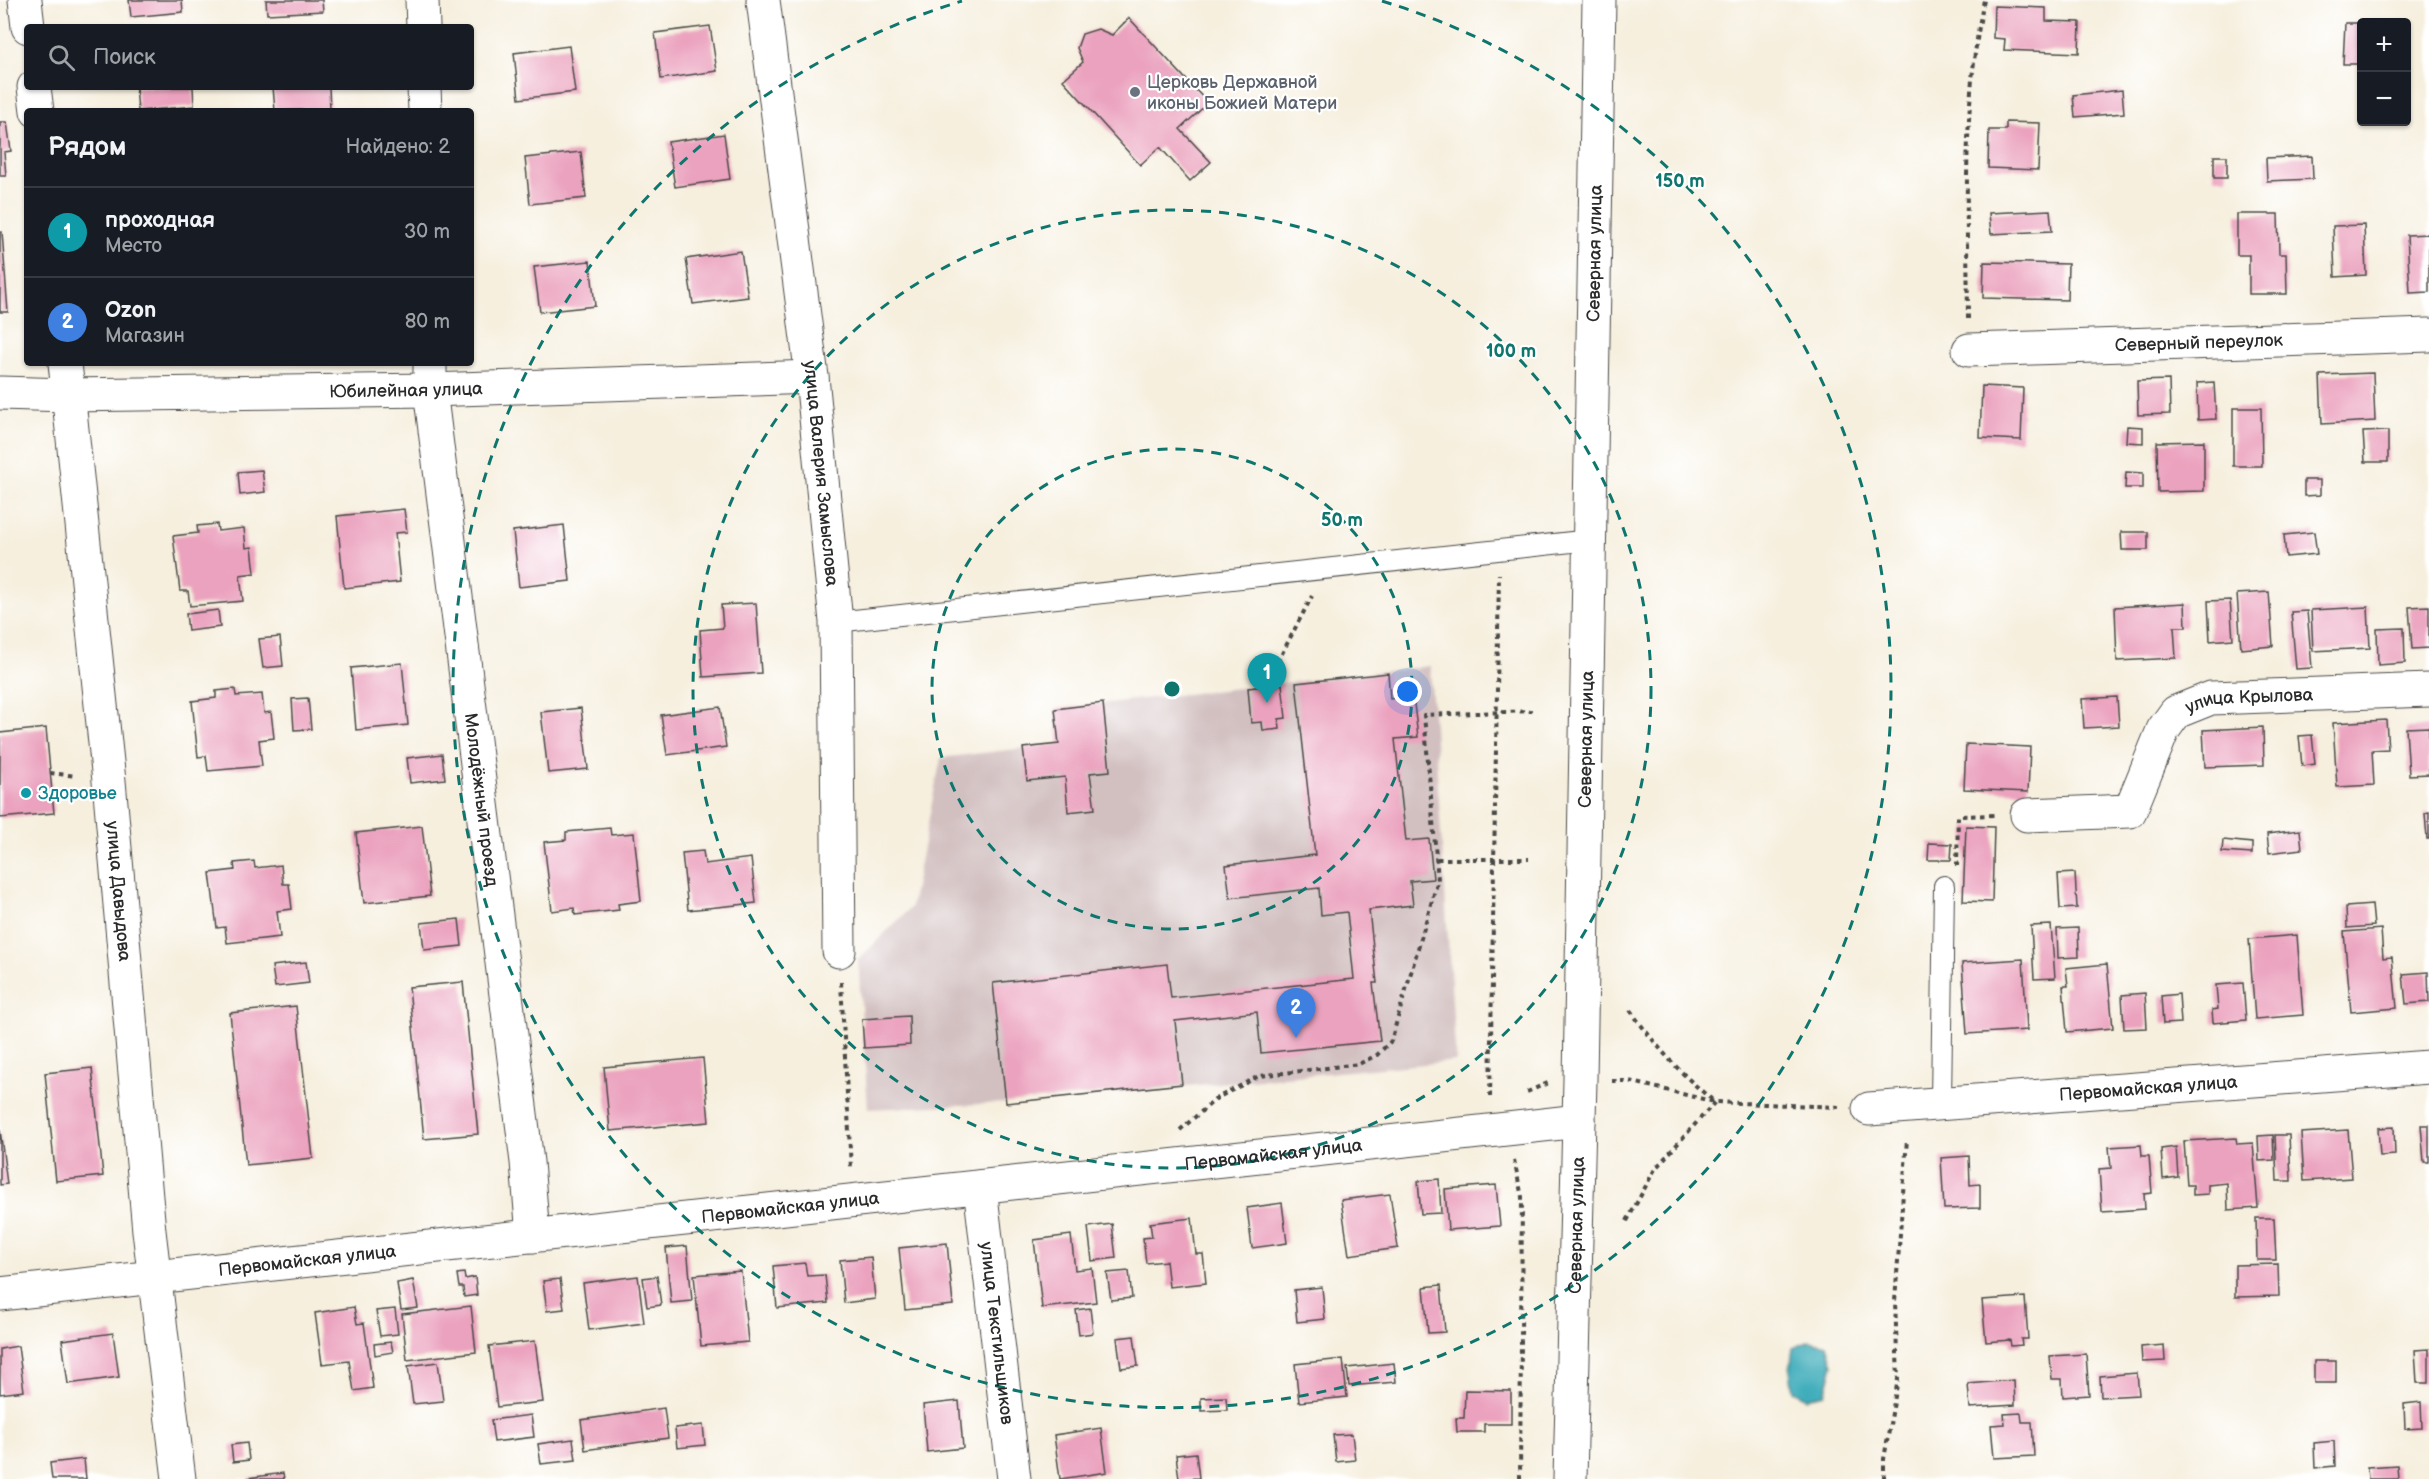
<!DOCTYPE html>
<html lang="ru">
<meta charset="utf-8">
<style>
body{margin:0;font-family:"Balsamiq Sans",sans-serif;background:#242831;color:#f1f3f6}
.controls{position:absolute;right:18px;top:18px;display:grid;overflow:hidden;border-radius:6px;box-shadow:0 2px 4px #0004}
.controls button{width:54px;height:54px;display:grid;place-items:center;padding:0;border:0;border-bottom:2px solid #363941;background:#171b24;color:#f1f3f6;font:30px sans-serif}
.you{position:absolute;left:1408px;top:692px;width:21px;height:21px;margin:-15px;border:4px solid #fff;border-radius:50%;background:#1a73e8;box-shadow:0 0 0 9px #1a73e833}
.badge{display:grid;place-items:center;width:39px;height:39px;border-radius:50%;background:#d690ce;color:#fff;font-size:20px;font-weight:700}
.pin{position:absolute;translate:-50% -50px;filter:drop-shadow(0 2px 3px #0008)}
.pin::after{content:'';position:absolute;top:32px;width:21px;height:18px;background:inherit;clip-path:polygon(0 0,100% 0,50% 100%)}
.list{margin:0;padding:0;list-style:none}
h2{display:flex;justify-content:space-between;align-items:center;height:78px;margin:0;padding:0 24px;font-size:26px}
h2 small{font-size:20px;font-weight:400;color:#9ea1a6}
.list li{display:grid;grid-template-columns:39px 1fr auto;gap:18px;align-items:center;box-sizing:border-box;height:90px;padding:0 24px;border-top:2px solid #363941}
.list b{display:block;font-size:22px;white-space:nowrap}
.list p{margin:0;font-size:20px;white-space:nowrap;color:#9ea1a6}
.list em{font-size:20px;font-style:normal;color:#9ea1a6}
.icon{flex:none;width:33px;height:33px;fill:none;stroke:currentColor;stroke-width:2;stroke-linecap:round;stroke-linejoin:round}
.map{position:relative;flex:none;width:2429px;height:1479px;overflow:hidden}
.search{position:absolute;background:#171b24;box-shadow:0 2px 4px #0004;left:24px;top:24px;width:450px;height:66px;display:flex;align-items:center;gap:15px;box-sizing:border-box;padding:0 21px;border-radius:6px;color:#9ea1a6;font-size:22px}
.panel{position:absolute;background:#171b24;box-shadow:0 2px 4px #0004;left:24px;top:108px;width:450px;height:258px;border-radius:6px}
.map>svg:first-child{display:block}
.industrial{fill:#d2bfc0}
.water{fill:#3dacba;stroke:#346c72;stroke-width:1.5}
.building{fill:#eba2be}
.lines{fill:none;stroke-linecap:round;stroke-linejoin:round}
.lane-casing{stroke:#494846;stroke-width:22}
.street-casing{stroke:#494846;stroke-width:35}
.secondary-casing{stroke:#494846;stroke-width:35}
.path{stroke:#494846;stroke-width:4;stroke-dasharray:4.5 4.5;stroke-linecap:butt}
.lane{stroke:#fff;stroke-width:20}
.street{stroke:#fff;stroke-width:33}
.secondary{stroke:#fff;stroke-width:33}
.ring{fill:none;stroke:#0f766e;stroke-width:3;stroke-dasharray:10 8}
.worship-dot{fill:#6b7280;stroke:#fff;stroke-width:2}
.culture-dot{fill:#0f9aa8;stroke:#fff;stroke-width:2}
.labels{text-anchor:middle;dominant-baseline:central;stroke-width:4.5;stroke-linejoin:round;paint-order:stroke}
.worship-label{font-size:18px;fill:#5b616d;stroke:#fff;text-anchor:start}
.street-label{font-size:18px;fill:#2b2b2b;stroke:#fff}
.culture-label{font-size:18px;fill:#0d838f;stroke:#fff;text-anchor:start}
.centre{fill:#0f766e;stroke:#fff;stroke-width:3}
.ring-label{font-size:18px;text-anchor:middle;font-weight:bold;fill:#0f766e;stroke:#fff;stroke-width:4.5;stroke-linejoin:round;paint-order:stroke}
</style>
<div class="map">
<svg width="2429" height="1479" viewBox="0 0 2429 1479">
<rect width="100%" height="100%" fill="#fff"/>
<filter id="ink" filterUnits="userSpaceOnUse"><feTurbulence type="fractalNoise" baseFrequency=".0167" numOctaves="2"/><feDisplacementMap in="SourceGraphic" scale="12" xChannelSelector="R" yChannelSelector="G"/><feConvolveMatrix kernelMatrix="1 2 1 2 8 2 1 2 1" color-interpolation-filters="sRGB"/></filter>
<filter id="wash" filterUnits="userSpaceOnUse"><feTurbulence type="fractalNoise" baseFrequency=".008" numOctaves="4" result="noise"/><feDisplacementMap in="SourceGraphic" scale="24" xChannelSelector="R" yChannelSelector="G"/><feGaussianBlur stdDeviation="1.35" result="paint"/><feColorMatrix in="noise" values="0 0 0 0 0 0 0 0 0 0 0 0 0 0 0 0 0 1.4 0 .05"/><feComposite in="paint" operator="in"/></filter>
<g filter="url(#wash)">
<rect width="100%" height="100%" fill="#f6efde"/>
<path class="industrial" d="M1430 666 1456 1061 1006 1103 868 1109 858 960 911 907 941 758 1059 744 1055 709Z"/>
<path class="water" d="M1810 1341 1827 1345 1833 1365 1825 1394 1807 1398 1793 1391 1790 1370 1793 1348Z"/>
<g id="blocks">
<path class="building" d="M129 0H182L183 12 131 17Z
M266 0H322L323 11 267 14Z
M1994 6 2046 8V21L2080 22 2079 53 2004 50 2005 39 1993 38Z
M1129 18 1208 103 1180 129 1211 162 1190 181 1160 147 1140 165 1063 80 1083 62 1077 48 1082 34 1098 29 1112 35Z
M2345 23H2362V64H2343Z
M710 26 717 71 661 79 655 33Z
M569 46 575 92 519 99 514 53Z
M136 87H193L194 106 138 111Z
M273 87H329L330 109 275 111Z
M2122 90 2124 113 2075 117 2073 95Z
M0 122H7L11 151 4 152 6 176H0Z
M2006 122 2040 123 2038 170 1988 168 1989 130H2006Z
M724 134 730 179 675 187 668 142Z
M581 152 586 198 530 204 525 158Z
M2214 156H2227V178H2214Z
M2312 156 2313 179 2267 181 2266 158Z
M2050 210 2052 231 1991 234 1989 213Z
M2237 214H2278L2279 254H2286L2287 294H2249V255H2237Z
M2364 225 2366 275 2335 277 2333 226Z
M0 232H2L8 312H0Z
M2429 234V292L2410 293 2407 235Z
M741 251 748 297 693 304 686 259Z
M590 261 595 306 540 312 534 267Z
M1984 262 2068 264 2067 300 1983 298Z
M2373 373 2375 421 2322 424 2320 375Z
M2169 380 2170 414 2138 415 2137 381Z
M2214 382 2216 419 2198 420 2197 383Z
M1982 386 2023 388 2021 440 1980 438Z
M2233 408H2261L2262 466H2233Z
M2127 426 2143 427V443L2126 442Z
M2388 431V462H2365L2363 432Z
M2204 441V491L2158 492 2157 442Z
M262 470 265 492 240 495 238 472Z
M2126 472 2143 473V488H2125Z
M2304 480H2320V495L2304 496Z
M404 509 407 532 395 533 400 582 344 588 337 516Z
M217 524 218 531 244 528 246 548 252 547 255 573 240 575 243 601 190 606 188 591H180L173 536 198 533 197 526Z
M564 525 570 581 519 587 513 531Z
M2121 532H2148V550H2122Z
M2314 532 2317 554 2286 557 2284 535Z
M2269 592 2273 646 2241 649 2237 594Z
M2230 600 2233 639 2210 641 2208 601Z
M756 603 761 673 703 677 700 630 723 628 721 605Z
M2185 603 2186 627H2174L2176 658 2117 661 2115 607Z
M2429 606V648L2412 649 2409 607Z
M2368 607 2370 648 2313 651 2311 610Z
M218 610 220 627 188 631 186 614Z
M2307 611 2312 668 2296 669 2291 612Z
M2404 628 2405 663 2378 665 2377 629Z
M280 637 283 666 263 668 259 639Z
M402 663 408 725 356 730 351 668Z
M1388 673 1390 699 1413 696 1418 737 1395 739 1406 841 1429 839 1433 879 1410 881 1413 905 1369 910 1377 983H1373L1380 1041 1261 1053 1257 1012 1175 1021 1182 1084 1006 1103 993 983 1167 964 1171 998 1354 979 1347 912 1321 915 1319 888 1230 898 1226 865 1315 855 1296 683Z
M1282 684 1286 718 1279 719 1280 729 1263 731 1262 722 1251 723 1248 688Z
M235 689 236 696 262 694 264 713 271 712 274 738 259 740 262 766 208 771 206 756 198 757 192 701 216 698V691Z
M2117 697 2119 726 2084 728 2082 699Z
M308 698 311 729 294 730 292 699Z
M1103 703 1110 771 1090 773 1095 809 1068 812 1065 777 1027 781 1023 748 1059 744 1055 709Z
M720 707 726 747 667 755 661 715Z
M581 708 588 769 548 773 541 712Z
M2386 720 2388 749 2372 750 2374 785 2337 787 2333 723Z
M2263 727 2264 765 2205 767 2203 730Z
M2429 727V774L2409 775 2406 728Z
M46 728 54 813 0 818V733Z
M2312 735 2315 764 2302 766 2299 736Z
M1966 744 2030 747 2028 792 1964 789Z
M442 754 445 779 410 783 407 758Z
M2429 812V839H2427L2425 813Z
M422 826 430 896 364 903 356 833Z
M1966 826 1994 827 1992 902 1963 901Z
M610 828 611 835 634 833 641 901 618 904 619 910 575 915 574 908 552 911 544 842 566 840V832Z
M2300 830 2302 849 2269 853 2267 834Z
M2223 840 2252 843V854L2222 852Z
M1929 843 1952 844 1951 860H1928Z
M703 851 705 864 751 858 756 903 688 910 682 853Z
M254 861 255 868 281 865 283 884H289L292 909 277 911 280 937 227 943 225 927 217 928 210 873 235 870 234 863Z
M2075 873 2077 908 2060 909 2058 874Z
M2372 905 2374 926 2347 928 2346 907Z
M459 919 462 946 424 950 421 923Z
M2051 925 2055 978 2034 979 2031 926Z
M2078 928 2079 957 2058 958 2057 929Z
M2381 929 2383 958 2392 957 2397 1008 2351 1012 2344 932Z
M2297 935 2303 1015 2255 1019 2249 939Z
M2023 959 2027 1030 1967 1034 1962 963Z
M306 962 309 983 275 987 272 966Z
M2107 964 2113 1028 2067 1032 2063 986H2068L2066 968Z
M2428 972 2429 1002 2406 1004 2403 974Z
M463 982 478 1134 424 1139 409 987Z
M2243 983 2246 1020 2213 1023 2212 1010 2218 1009 2216 985Z
M2145 993 2147 1028 2124 1029 2122 995Z
M2179 994 2181 1023 2163 1024 2161 996Z
M296 1006 313 1158 246 1165 230 1013Z
M909 1016 910 1045 864 1048 862 1019Z
M703 1058 709 1122 610 1131 604 1067Z
M92 1068 103 1176 56 1181 45 1073Z
M2421 1125H2429V1162H2424Z
M2394 1127 2395 1155 2380 1156 2378 1128Z
M0 1129 7 1184 0 1185Z
M2348 1130 2352 1178 2304 1181 2301 1133Z
M2273 1135 2274 1160 2259 1161 2258 1136Z
M2275 1135H2289L2291 1181H2277Z
M2236 1138 2237 1144 2253 1143 2258 1208 2228 1210 2227 1183 2208 1185V1194L2193 1195V1185H2187L2184 1141Z
M2141 1145 2142 1156H2149L2152 1193 2144 1194 2145 1209 2102 1212 2099 1169 2111 1168 2109 1147Z
M2176 1147 2178 1177 2163 1179 2161 1149Z
M1969 1156 1970 1185 1980 1184V1208L1944 1209 1941 1158Z
M1439 1179 1441 1213 1421 1214 1418 1181Z
M1496 1185 1500 1226 1448 1230 1445 1189Z
M1390 1194 1398 1248 1349 1255 1341 1200Z
M1282 1203 1287 1243 1252 1248 1247 1208Z
M1192 1218 1196 1254H1203L1206 1283 1169 1287 1166 1261 1146 1263 1143 1238 1152 1237 1150 1223Z
M2256 1218H2274L2276 1260H2257Z
M1112 1224 1116 1258 1092 1261 1088 1227Z
M1071 1235 1075 1270 1092 1268 1096 1302 1042 1308 1034 1240Z
M947 1243 953 1305 905 1310 899 1248Z
M687 1246 692 1301 671 1303 666 1248Z
M871 1257 875 1299 844 1303 840 1260Z
M805 1263 807 1276 825 1275 828 1303 777 1308 773 1266Z
M2278 1264 2279 1296 2235 1297V1265Z
M741 1271 748 1342 701 1346 694 1275Z
M1129 1271 1132 1298 1111 1300 1107 1273Z
M464 1273 465 1279 475 1277 477 1295 464 1297 463 1287H459L457 1274Z
M638 1276 644 1323 589 1330 583 1283Z
M657 1276 661 1305 647 1307 643 1278Z
M560 1279 564 1309 547 1311 543 1281Z
M413 1280 418 1308 401 1310 397 1283Z
M1441 1285 1445 1332 1428 1333 1424 1287Z
M1322 1287 1325 1319 1297 1322 1294 1290Z
M2025 1297 2028 1339H2021L2022 1345 2011 1346 2010 1340 1986 1342 1982 1300Z
M471 1306 476 1352 407 1360 402 1314Z
M354 1307 357 1324 364 1323 373 1388 354 1391 349 1361 322 1364 315 1313Z
M1090 1308 1093 1333 1079 1335 1076 1310Z
M395 1309 398 1334 380 1336 376 1311Z
M113 1333 119 1377 68 1384 62 1340Z
M1134 1336 1138 1366 1121 1368 1117 1338Z
M535 1341 543 1402 497 1407 489 1346Z
M391 1342 393 1352 375 1355 374 1344Z
M2164 1345 2165 1361 2142 1362 2141 1347Z
M18 1346 24 1391 0 1394V1349Z
M2429 1349V1383H2417L2415 1350Z
M2086 1354 2089 1395 2063 1397 2062 1379H2052L2050 1356Z
M1343 1359 1347 1397 1299 1402 1295 1364Z
M2314 1361H2336V1383H2314Z
M438 1362 443 1401 413 1404 408 1366Z
M1394 1363 1396 1382 1349 1386 1347 1368Z
M2137 1373 2139 1395 2101 1397 2100 1376Z
M2014 1380 2015 1405 1970 1408 1968 1384Z
M1465 1390 1511 1391V1424H1484V1432H1457L1456 1418H1464Z
M1226 1397 1227 1410 1201 1411V1398Z
M959 1401 963 1448 927 1452 923 1405Z
M2421 1402 2422 1428 2405 1429 2404 1404Z
M664 1408 668 1438 585 1450 581 1420Z
M2021 1413 2022 1422H2032L2034 1456 1994 1458 1991 1425 2005 1424 2004 1414Z
M531 1415 534 1437 494 1442 491 1420Z
M703 1425 705 1445 677 1448 675 1428Z
M1101 1428 1107 1472 1060 1479 1054 1435Z
M1352 1434 1355 1460 1336 1462 1333 1435Z
M573 1439 576 1460 541 1464 538 1444Z
M2334 1441 2335 1466 2315 1468 2314 1443Z
M247 1443 249 1460 233 1462 231 1445Z
M1196 1453 1199 1478 1179 1479 1176 1455Z
M84 1459 86 1479H52L50 1463Z
M2397 1465 2398 1479H2368L2367 1467Z
M283 1473 284 1479H248V1478Z"/>
</g>
</g>
<g filter="url(#ink)">
<use href="#blocks" fill-opacity="0" stroke="#494846" stroke-width="1.5"/>
<g class="lines">
<defs>
<path id="lane" d="M836 622 1590 540
M1941 1103 1944 886"/>
<g id="street">
<path d="M25 0 28 27"/>
<path d="M422 0 423 27"/>
<path id="s1" d="M763 0 812 377 836 622 839 951"/>
<path d="M34 87 37 111"/>
<path d="M424 87 425 111"/>
<path id="s2" d="M1969 350 2429 335"/>
<path id="s3" d="M65 363 109 781 149 1231 179 1479"/>
<path id="s4" d="M430 363V390L527 1162 533 1236"/>
<path id="s5" d="M0 393 68 395 430 390 812 377"/>
<path id="s6" d="M2027 815 2130 811 2163 730 2176 712 2211 698 2429 690"/>
<path id="s7" d="M1869 1109 2429 1067"/>
<path id="s8" d="M980 1187 1014 1479"/>
<path id="s9" d="M0 1294 1579 1121"/>
</g>
<g id="secondary">
<path id="s10" d="M1570 1479 1580 1080 1599 0"/>
</g>
</defs>
<use href="#lane" class="lane-casing"/>
<use href="#street" class="street-casing"/>
<use href="#secondary" class="secondary-casing"/>
<path class="path" d="M1968 319C1967 212 1962 105 1984 0
M1265 686 1312 596
M50 773 76 776
M1437 859H1529
M1957 866 1958 816 1996 815
M841 982 851 1169
M1612 1081H1629L1715 1102 1839 1107
M1527 1092 1548 1083
M1490 1097 1499 574
M1180 1130 1217 1098 1259 1076 1359 1064 1377 1055 1391 1041 1438 880 1424 715 1532 711
M1514 1160 1522 1197 1520 1479
M1627 1221 1655 1169 1715 1102C1680 1074 1656 1046 1630 1010
M1884 1479V1459L1898 1379 1895 1301 1907 1139"/>
<use href="#lane" class="lane"/>
<use href="#street" class="street"/>
<use href="#secondary" class="secondary"/>
</g>
</g>
<g class="ring">
<circle cx="1172" cy="689" r="240"/>
<circle cx="1172" cy="689" r="479"/>
<path d="M1382 1A719 719 0 1 1 962 1"/>
</g>
<circle class="worship-dot" cx="1135" cy="92" r="6"/>
<circle class="culture-dot" cx="26" cy="793" r="6"/>
<g class="labels">
<g class="worship-label">
<text x="1147" y="82">Церковь Державной<tspan x="1147" dy="21">иконы Божией Матери</tspan></text>
</g>
<g class="street-label">
<text stroke="none"><textPath href="#s10" startOffset="1226">Северная улица</textPath></text>
<text stroke="none"><textPath href="#s2" startOffset="230">Северный переулок</textPath></text>
<text stroke="none"><textPath href="#s5" startOffset="406">Юбилейная улица</textPath></text>
<text stroke="none"><textPath href="#s1" startOffset="477">улица Валерия Замыслова</textPath></text>
<text stroke="none"><textPath href="#s6" startOffset="288">улица Крылова</textPath></text>
<text stroke="none"><textPath href="#s10" startOffset="740">Северная улица</textPath></text>
<text stroke="none"><textPath href="#s4" startOffset="440">Молодёжный проезд</textPath></text>
<text stroke="none"><textPath href="#s3" startOffset="531">улица Давыдова</textPath></text>
<text stroke="none"><textPath href="#s7" startOffset="280">Первомайская улица</textPath></text>
<text stroke="none"><textPath href="#s9" startOffset="1281">Первомайская улица</textPath></text>
<text stroke="none"><textPath href="#s9" startOffset="795">Первомайская улица</textPath></text>
<text stroke="none"><textPath href="#s10" startOffset="254">Северная улица</textPath></text>
<text stroke="none"><textPath href="#s9" startOffset="309">Первомайская улица</textPath></text>
<text stroke="none"><textPath href="#s8" startOffset="147">улица Текстильщиков</textPath></text>
</g>
<g class="culture-label">
<text x="38" y="793">Здоровье</text>
</g>
</g>
<circle cx="1172" cy="689" r="9" class="centre"/>
<g class="ring-label">
<text x="1680" y="187">150 m</text>
<text x="1511" y="357">100 m</text>
<text x="1342" y="526">50 m</text>
</g>
</svg>
<div class="controls">
<button>+</button>
<button>−</button>
</div>
<div class="you"></div>
<div class="pin badge" style="left:1267px;top:703px;background:#0f9aa8">1</div>
<div class="pin badge" style="left:1296px;top:1038px;background:#3f7fe0">2</div>
<div class="search"><svg class="icon" aria-label="search" viewBox="0 0 24 24"><circle cx="10" cy="10" r="6"/><path d="M15 15l6 6"/></svg>Поиск</div>
<section class="panel">
<h2>Рядом<small>Найдено: 2</small></h2>
<ul class="list">
<li><span class="badge" style="background:#0f9aa8">1</span><div><b>проходная</b><p>Место</p></div><em>30 m</em></li>
<li><span class="badge" style="background:#3f7fe0">2</span><div><b>Ozon</b><p>Магазин</p></div><em>80 m</em></li>
</ul>
</section>
</div>
